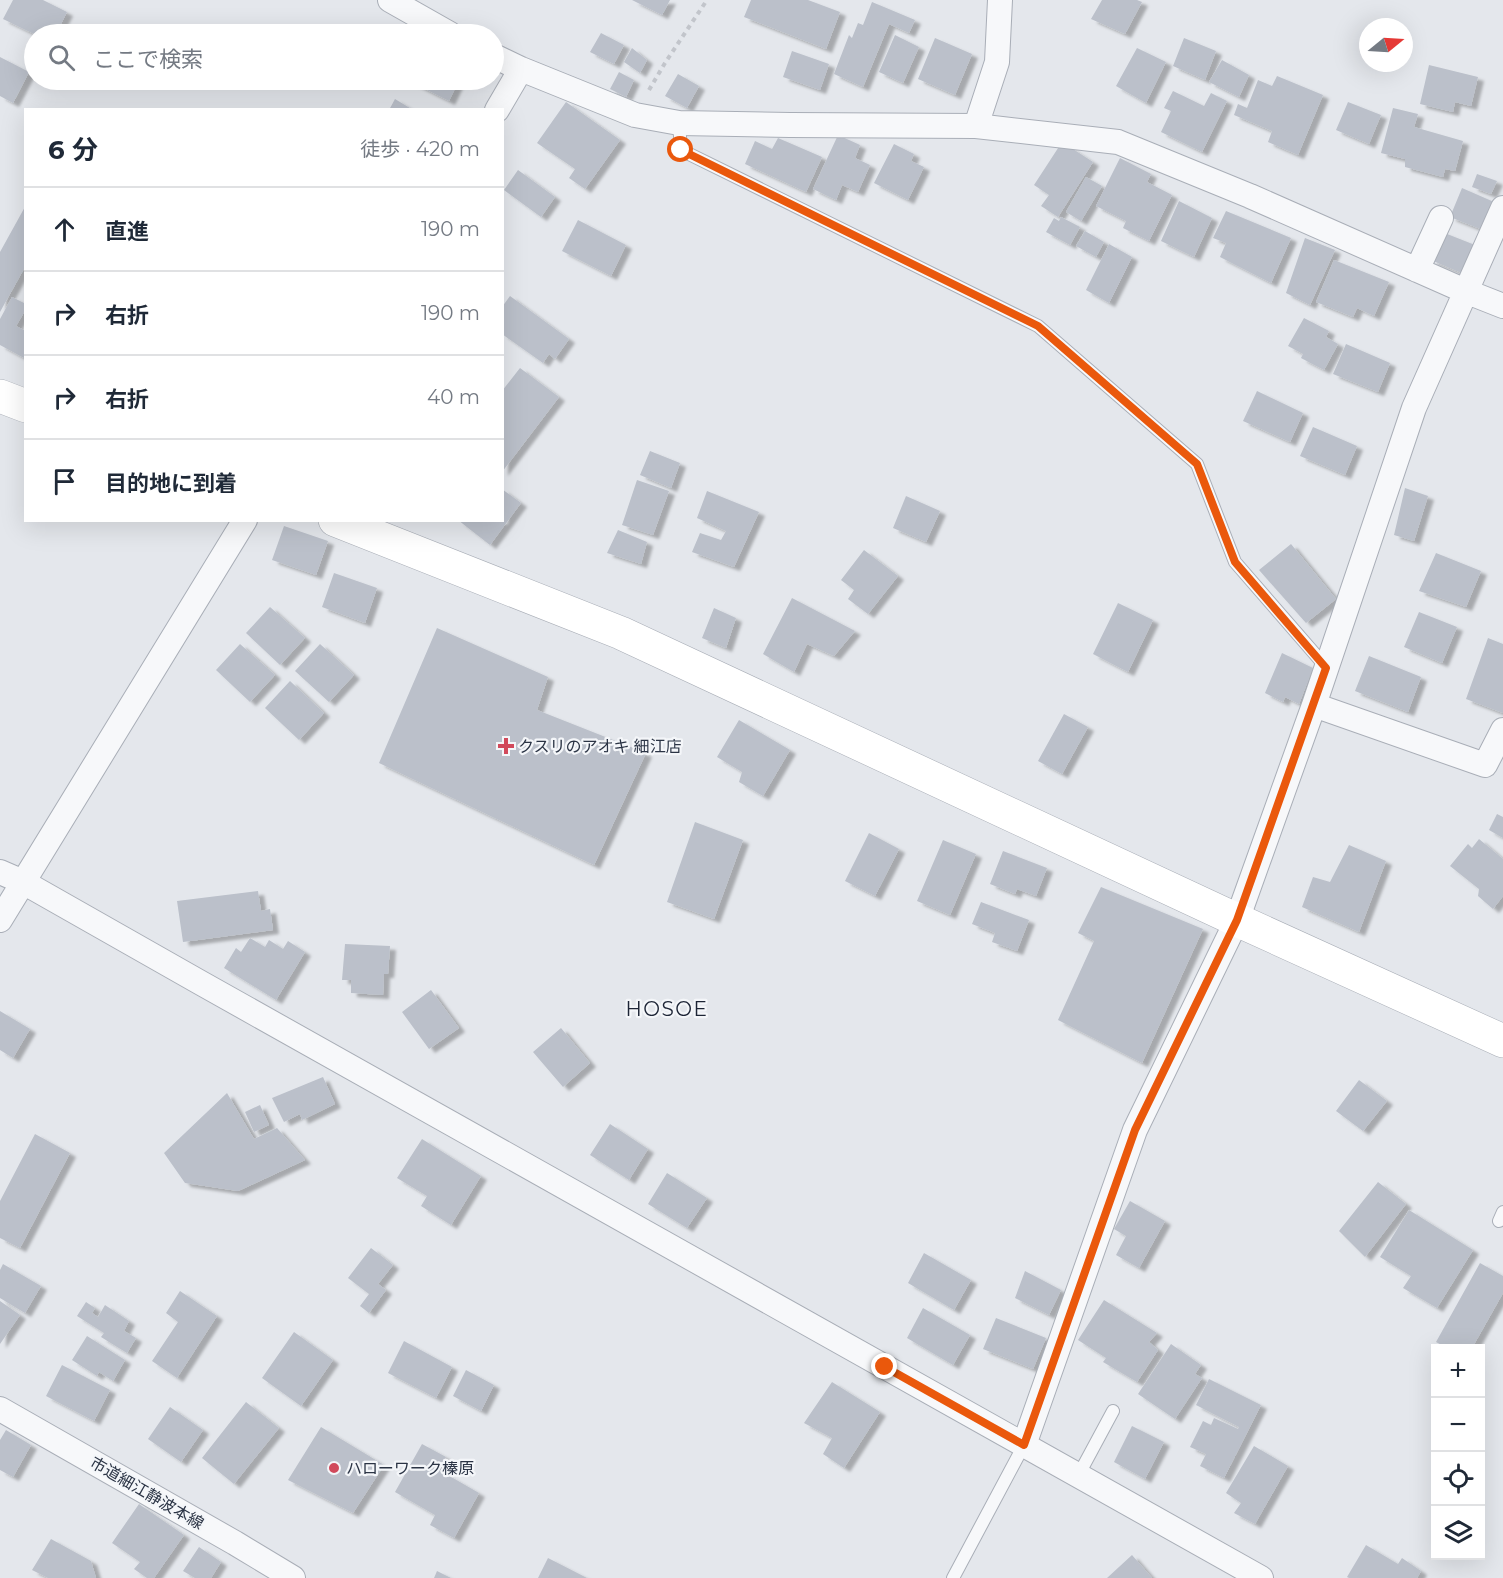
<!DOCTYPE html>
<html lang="ja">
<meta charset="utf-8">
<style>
body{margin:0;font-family:Montserrat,"Noto Sans JP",sans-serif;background:#f6f6f7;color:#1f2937}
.controls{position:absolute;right:18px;bottom:18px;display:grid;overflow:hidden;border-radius:0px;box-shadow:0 6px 24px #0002}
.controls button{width:54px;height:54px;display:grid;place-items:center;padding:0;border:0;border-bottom:2px solid #e0e1e3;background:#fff;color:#1f2937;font:30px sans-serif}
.compass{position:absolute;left:1359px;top:18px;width:54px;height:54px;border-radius:50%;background:#fff;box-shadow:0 6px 24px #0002;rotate:72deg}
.stop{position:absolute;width:18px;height:18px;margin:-14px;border:4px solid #ea580c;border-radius:50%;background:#fff}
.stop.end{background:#ea580c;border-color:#fff;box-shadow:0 2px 6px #0008}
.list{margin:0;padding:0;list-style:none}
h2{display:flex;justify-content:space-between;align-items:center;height:78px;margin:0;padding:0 24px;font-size:26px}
h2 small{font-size:20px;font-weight:400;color:#747a83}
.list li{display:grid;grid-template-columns:39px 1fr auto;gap:18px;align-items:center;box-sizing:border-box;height:84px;padding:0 24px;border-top:2px solid #e0e1e3}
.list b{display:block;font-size:22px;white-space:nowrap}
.list em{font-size:20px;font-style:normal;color:#747a83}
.icon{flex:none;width:33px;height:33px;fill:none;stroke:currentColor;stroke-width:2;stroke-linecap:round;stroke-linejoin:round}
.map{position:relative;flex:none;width:1503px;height:1578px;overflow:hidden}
.search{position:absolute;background:#fff;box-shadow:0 6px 24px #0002;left:24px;top:24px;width:480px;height:66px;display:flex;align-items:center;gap:15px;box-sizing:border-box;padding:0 21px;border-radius:33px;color:#747a83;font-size:22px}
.panel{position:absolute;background:#fff;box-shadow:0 6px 24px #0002;left:24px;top:108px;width:480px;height:414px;border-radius:0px}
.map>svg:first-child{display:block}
.building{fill:#bbc0ca;filter:url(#shadow)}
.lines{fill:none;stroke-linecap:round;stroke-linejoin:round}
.lane-casing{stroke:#a9aeb7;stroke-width:14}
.street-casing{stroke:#a9aeb7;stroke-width:26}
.secondary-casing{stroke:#a9aeb7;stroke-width:34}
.path{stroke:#c2c5cb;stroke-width:4;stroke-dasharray:4.5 4.5;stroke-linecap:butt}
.lane{stroke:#f7f8fa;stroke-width:12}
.street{stroke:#f7f8fa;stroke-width:24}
.secondary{stroke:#fff;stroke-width:33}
.route{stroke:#ea580c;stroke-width:8}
.poi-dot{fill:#d1495b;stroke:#f4f6f9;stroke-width:2}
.labels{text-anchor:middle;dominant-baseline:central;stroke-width:4.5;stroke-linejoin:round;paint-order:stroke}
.poi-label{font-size:16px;fill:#2b3445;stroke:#f4f6f9;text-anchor:start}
.street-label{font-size:16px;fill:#2b3445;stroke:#f4f6f9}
.quarter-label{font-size:20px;letter-spacing:1.5px;fill:#1d2536;stroke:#f4f6f9}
</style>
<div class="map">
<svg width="1503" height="1578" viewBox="0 0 1503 1578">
<defs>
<filter id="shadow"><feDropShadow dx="6" dy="4" stdDeviation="1.5" flood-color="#0004"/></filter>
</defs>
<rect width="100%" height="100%" fill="#e4e7ec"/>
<path class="building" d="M13 0H43L67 12 56 34H34L3 19Z
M632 0H670L662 15Z
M751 0H808L840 12 826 49 744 17Z
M1102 0H1137L1142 2 1125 34 1091 19Z
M872 2 915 20 909 33 889 24 863 87 834 74 849 35 852 38 858 23 863 25Z
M601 33 624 45 614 64 590 52Z
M895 35 919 47 903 83 879 72Z
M935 38 972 54 955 95 918 79Z
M1184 38 1216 51 1205 80 1173 66Z
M632 48 647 60 640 73 624 62Z
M1137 48 1166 62 1146 103 1116 86Z
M792 51 829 64 820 90 783 77Z
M0 57 29 72 13 103 0 96Z
M1222 60 1249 75 1239 97 1209 82Z
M1429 65 1478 77 1471 106 1455 102 1453 112 1420 104Z
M619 72 634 80 626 97 610 89Z
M678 74 699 86 687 108 665 96Z
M1277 76 1323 95 1298 155 1268 142 1272 131 1234 115 1238 104 1247 108 1258 80 1272 86Z
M407 80H459L449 101Z
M1173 91 1204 106 1211 93 1227 101 1202 152 1161 132 1171 111 1164 108Z
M395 99 413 110H389Z
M566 102 620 140 585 189 569 178 575 169 537 143Z
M1348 102 1381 115 1369 144 1336 130Z
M1393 108 1418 114 1414 127 1463 141 1455 171 1445 169 1443 177 1405 167V159L1381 153Z
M838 135 860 145 855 158 870 165 858 192 842 185 836 200 813 189Z
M778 138 822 157 806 192 745 164 755 141 772 149Z
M1062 142 1093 162 1058 217 1041 206 1049 195 1034 185Z
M894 144 914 154 911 161 924 167 908 200 874 183Z
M1120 158 1151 174 1147 182 1172 195 1149 241 1123 228 1126 221 1096 206Z
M518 170 555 197 541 217 504 190Z
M1477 174 1497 181 1491 194 1472 187Z
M1086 177 1102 186 1081 221 1066 212Z
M1462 188 1494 202 1483 230 1450 217Z
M1179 201 1212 218 1194 257 1161 241Z
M26 205V265L0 312V252Z
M1226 211 1291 238 1271 283 1220 257 1226 243 1213 238Z
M1061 217 1080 227 1070 245 1046 232 1054 218 1059 221Z
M578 220 626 245 611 276 562 251Z
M1085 231 1104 242 1096 257 1076 246Z
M1442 232 1475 245 1464 274 1431 260Z
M1305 238 1335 250 1310 305 1286 293Z
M1109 244 1132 257 1109 303 1086 290Z
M1334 260 1389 282 1374 316 1357 308 1353 317 1316 302Z
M510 296 569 339 555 359 549 354 543 363 502 334V307Z
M12 297 26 304V309L16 326 26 331V359L0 345V319Z
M1304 318 1329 331 1326 337 1338 344 1324 370 1301 358 1303 354 1288 346Z
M1346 344 1390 363 1378 392 1333 374Z
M520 368 559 397 502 472V391Z
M1257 391 1303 413 1290 442 1243 421Z
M1313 427 1357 446 1345 475 1300 456Z
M650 451 680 463 671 488 640 475Z
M637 480 669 491 653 535 622 525Z
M1405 488 1428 496 1414 541 1394 535Z
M502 489 521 503 490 545 458 520H502Z
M707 491 759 512 734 567 692 552 700 533 721 540 726 531 697 518Z
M906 496 940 511 926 542 893 528Z
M284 526 328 541 316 575 272 560Z
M618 530 647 542 641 564 607 553Z
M1291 544 1336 599 1306 623 1259 570Z
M864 550 898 576 868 614 848 599 854 590 841 580Z
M1436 553 1481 571 1466 607 1419 591Z
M334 573 377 588 365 623 322 607Z
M792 598 855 631 834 656 807 644 794 672 763 654Z
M1118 603 1153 620 1128 672 1093 654Z
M270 607 305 638 280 665 246 633Z
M714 608 736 618 726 648 702 638Z
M1419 612 1457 627 1442 663 1404 647Z
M437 628 548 677 537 710 646 753 594 865 379 763Z
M1488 638 1503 644V713L1466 699Z
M240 644 275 675 250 702 216 670Z
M320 644 354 675 329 702 295 671Z
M1282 653 1313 668 1299 704 1285 697 1283 702 1265 693Z
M1369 656 1421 677 1408 712 1355 691Z
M290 681 324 713 299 740 265 708Z
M1064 714 1088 727 1062 774 1038 761Z
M739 720 790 750 763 796 739 782 742 772 717 757Z
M1497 814 1503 817V838L1489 830Z
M695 822 743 840 714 919 667 902Z
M869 833 899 849 875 896 845 881Z
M1479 839 1503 859V896L1493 909 1478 896 1479 889 1450 866 1468 844 1472 848Z
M943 840 976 854 950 915 917 901Z
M1349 845 1386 861 1359 932 1302 907 1313 877 1330 882Z
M1003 851 1047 868 1036 896 1017 889 1015 894 990 884Z
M1101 887 1203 929 1142 1063 1058 1020 1094 941 1078 933Z
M258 891 261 911 270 909 273 930 183 942 177 901Z
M981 902 1029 920 1017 951 992 942 995 933 972 924Z
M250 938 265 947 269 940 283 949 288 941 305 952 276 1000 224 968 236 948 241 952Z
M345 944 390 946 388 974H384L383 995 351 993V980H342Z
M431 990 459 1028 429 1049 402 1012Z
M0 1011 30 1029 13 1058 0 1050Z
M561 1028 590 1063 563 1087 533 1052Z
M323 1077 335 1104 302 1120 300 1114 284 1122 272 1098Z
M1359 1080 1387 1101 1363 1131 1336 1111Z
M227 1093 254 1139 277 1128 305 1160 238 1191 185 1183 164 1153Z
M260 1105 269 1125 254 1132 245 1112Z
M610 1124 648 1149 629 1180 590 1155Z
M35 1134 70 1153 20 1248 0 1238V1201Z
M422 1139 481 1176 451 1225 421 1206 427 1196 397 1178Z
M667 1173 707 1198 687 1228 648 1204Z
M1378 1182 1406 1204 1365 1257 1339 1231Z
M1130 1201 1165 1221 1139 1268 1116 1255 1126 1236 1114 1229Z
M1409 1210 1473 1250 1437 1308 1403 1288 1411 1276 1380 1257Z
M371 1248 393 1265 378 1284 386 1290 369 1313 360 1306 369 1294 348 1278Z
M924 1253 971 1280 954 1310 908 1283Z
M1480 1263 1503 1276V1293L1472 1348H1447L1436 1342Z
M3 1264 41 1286 25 1313 0 1298V1270Z
M1025 1271 1061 1290 1049 1315 1015 1298Z
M180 1291 217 1316 177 1378 152 1361 178 1322 166 1313Z
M1104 1300 1157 1333 1149 1342 1158 1350 1137 1382 1103 1362 1106 1358 1078 1340Z
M0 1301 20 1315 0 1344Z
M86 1302 95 1308 92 1313 98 1317 105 1305 129 1321 124 1331 136 1338 127 1353 101 1337 104 1333 77 1316Z
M923 1308 970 1335 953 1365 907 1338Z
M996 1318 1046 1338 1033 1369 983 1349Z
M294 1332 333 1360 301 1406 262 1378Z
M87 1336 125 1360 113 1381 99 1372 97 1376 72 1360Z
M404 1341 452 1367 436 1398 388 1373Z
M1171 1344 1201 1365 1195 1374 1202 1378 1175 1419 1138 1394Z
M62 1365 110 1390 94 1421 46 1396Z
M466 1370 494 1385 481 1411 453 1396Z
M1209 1379 1261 1405 1224 1478 1200 1466 1206 1454 1190 1447 1203 1421 1211 1425 1214 1418 1238 1429 1239 1427 1196 1405Z
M832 1382 880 1412 844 1468 823 1454 832 1438 804 1423Z
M246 1402 279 1428 234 1484 202 1458Z
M170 1407 203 1430 181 1462 148 1439Z
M1132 1426 1164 1442 1145 1479 1114 1462Z
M321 1427 384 1465 353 1513 288 1480Z
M6 1430 31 1445 13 1477 0 1470V1440Z
M422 1444 446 1457 439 1470 479 1493 454 1538 430 1525 435 1515 395 1492Z
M1254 1446 1288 1466 1255 1524 1234 1513 1241 1503 1226 1493Z
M139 1504 184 1535 154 1578H147L134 1569 140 1562 112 1543Z
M51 1539 91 1561 96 1578H48L32 1570Z
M1366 1545 1398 1564 1402 1558 1421 1571 1417 1578H1349L1347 1577Z
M199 1547 221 1562 211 1578H195L183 1571Z
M1132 1555 1152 1578H1107Z
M548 1558 587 1578H538Z
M437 1571 451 1578H434Z"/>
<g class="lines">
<defs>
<path id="lane" d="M679 123 681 150 1038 326 1197 464 1235 562 1327 668
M1499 1221 1503 1212
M1078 1476 1113 1411
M953 1578 1024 1445"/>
<path id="street" d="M390 0 450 34
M494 56 521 69 635 115 679 123 790 125 976 126 1118 142 1250 196 1465 291 1503 306
M497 110 521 69
M976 126 997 62 1000 0
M1417 270 1441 218
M1314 705 1485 765 1503 730
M0 872 23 882 201 983 1261 1578
M0 920 245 520
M0 1409 235 1543 293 1578
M1024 1445 1135 1130 1237 920 1314 705 1414 408 1503 208"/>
<path id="secondary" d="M0 396 26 406
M335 520 621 633 1237 920 1503 1041"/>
</defs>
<use href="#lane" class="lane-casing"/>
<use href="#street" class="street-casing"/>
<use href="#secondary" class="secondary-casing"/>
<path class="path" d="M649 90 665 63 707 0"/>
<use href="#lane" class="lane"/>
<use href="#street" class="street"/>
<use href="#secondary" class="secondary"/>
</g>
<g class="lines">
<path class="route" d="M681 150 1038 326 1197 464 1235 562 1326 668 1237 920 1135 1130 1024 1445 885 1367"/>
</g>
<g class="poi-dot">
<path d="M503 737h6v6h6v6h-6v6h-6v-6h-6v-6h6z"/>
<circle cx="334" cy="1468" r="6"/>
</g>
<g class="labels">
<g class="poi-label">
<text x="518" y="746">クスリのアオキ 細江店</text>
<text x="346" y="1468">ハローワーク榛原</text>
</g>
<g class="street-label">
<text transform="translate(147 1493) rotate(30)">市道細江静波本線</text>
</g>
<g class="quarter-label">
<text x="667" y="1009">HOSOE</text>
</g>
</g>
</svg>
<div class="controls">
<button>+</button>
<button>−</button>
<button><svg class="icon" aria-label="locate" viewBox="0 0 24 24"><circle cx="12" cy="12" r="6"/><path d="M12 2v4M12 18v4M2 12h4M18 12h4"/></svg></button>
<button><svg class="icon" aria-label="layers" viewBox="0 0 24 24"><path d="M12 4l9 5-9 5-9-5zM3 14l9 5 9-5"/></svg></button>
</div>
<svg class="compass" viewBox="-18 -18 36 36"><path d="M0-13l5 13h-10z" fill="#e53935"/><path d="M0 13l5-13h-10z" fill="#747a83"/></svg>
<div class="stop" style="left:681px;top:150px"></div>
<div class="stop end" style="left:885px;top:1367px"></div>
<div class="search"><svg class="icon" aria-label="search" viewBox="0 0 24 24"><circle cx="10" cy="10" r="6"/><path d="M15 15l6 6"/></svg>ここで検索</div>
<section class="panel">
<h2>6 分<small>徒歩 · 420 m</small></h2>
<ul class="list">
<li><svg class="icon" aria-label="ahead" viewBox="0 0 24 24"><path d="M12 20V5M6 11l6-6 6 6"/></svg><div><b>直進</b></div><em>190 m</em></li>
<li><svg class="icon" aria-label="right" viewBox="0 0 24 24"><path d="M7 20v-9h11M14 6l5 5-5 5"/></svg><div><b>右折</b></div><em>190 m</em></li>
<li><svg class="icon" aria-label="right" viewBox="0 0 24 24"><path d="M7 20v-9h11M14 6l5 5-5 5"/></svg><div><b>右折</b></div><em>40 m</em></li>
<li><svg class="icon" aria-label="arrive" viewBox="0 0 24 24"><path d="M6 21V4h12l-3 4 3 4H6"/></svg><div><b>目的地に到着</b></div></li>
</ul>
</section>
</div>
